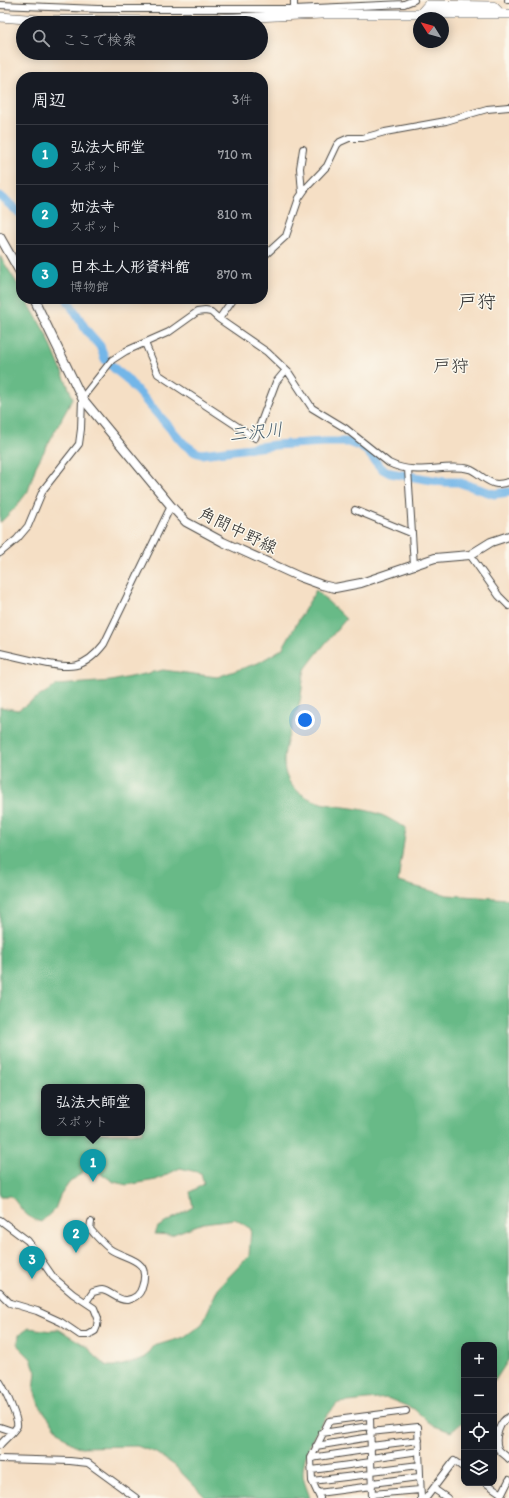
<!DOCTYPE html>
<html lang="ja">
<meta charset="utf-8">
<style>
body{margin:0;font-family:Itim,"Klee One",sans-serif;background:#20242c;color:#f1f3f6}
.controls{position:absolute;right:12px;bottom:12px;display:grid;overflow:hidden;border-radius:8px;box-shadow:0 2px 10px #0003}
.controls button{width:36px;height:36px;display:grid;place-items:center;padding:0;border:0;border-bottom:1px solid #363941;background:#171b24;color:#f1f3f6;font:20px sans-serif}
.compass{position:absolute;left:413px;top:12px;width:36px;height:36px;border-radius:50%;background:#171b24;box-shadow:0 2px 10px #0003;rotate:307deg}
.you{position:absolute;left:305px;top:720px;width:14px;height:14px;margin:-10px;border:3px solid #fff;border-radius:50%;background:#1a73e8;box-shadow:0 0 0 6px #1a73e833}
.badge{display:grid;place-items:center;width:26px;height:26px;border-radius:50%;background:#8c9099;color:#fff;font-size:13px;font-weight:700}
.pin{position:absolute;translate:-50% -33px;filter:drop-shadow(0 1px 2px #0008)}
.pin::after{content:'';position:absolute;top:21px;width:14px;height:12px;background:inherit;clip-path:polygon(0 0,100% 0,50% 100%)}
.popup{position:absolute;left:41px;top:1084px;width:104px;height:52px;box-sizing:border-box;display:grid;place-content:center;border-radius:8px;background:#171b24;filter:drop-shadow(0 1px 3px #0005);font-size:13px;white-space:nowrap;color:#9ea1a6}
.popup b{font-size:15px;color:#f1f3f6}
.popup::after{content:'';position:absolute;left:50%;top:100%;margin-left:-8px;border:8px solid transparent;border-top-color:#171b24}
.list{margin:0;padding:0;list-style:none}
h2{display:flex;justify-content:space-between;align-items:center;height:52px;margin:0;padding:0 16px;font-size:17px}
h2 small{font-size:13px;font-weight:400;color:#9ea1a6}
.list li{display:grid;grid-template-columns:26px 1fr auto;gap:12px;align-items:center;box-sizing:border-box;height:60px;padding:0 16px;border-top:1px solid #363941}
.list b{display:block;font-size:15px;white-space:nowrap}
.list p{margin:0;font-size:13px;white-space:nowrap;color:#9ea1a6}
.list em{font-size:13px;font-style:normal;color:#9ea1a6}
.icon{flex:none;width:22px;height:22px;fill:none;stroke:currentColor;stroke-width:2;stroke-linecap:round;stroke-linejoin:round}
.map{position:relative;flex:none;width:509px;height:1498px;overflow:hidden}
.search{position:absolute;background:#171b24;box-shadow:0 2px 10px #0003;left:16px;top:16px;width:252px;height:44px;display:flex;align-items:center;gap:10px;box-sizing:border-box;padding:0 14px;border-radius:22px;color:#9ea1a6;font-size:15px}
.panel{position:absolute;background:#171b24;box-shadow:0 2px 10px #0003;left:16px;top:72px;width:252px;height:232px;border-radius:16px}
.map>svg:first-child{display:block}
.forest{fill:#68ba87;stroke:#4a7259;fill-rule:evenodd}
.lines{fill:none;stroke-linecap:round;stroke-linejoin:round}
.river{stroke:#73b6e8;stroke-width:9}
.minor-casing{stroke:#494642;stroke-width:8}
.major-casing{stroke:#494642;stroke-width:10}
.highway-casing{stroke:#494642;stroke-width:10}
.minor{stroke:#fff;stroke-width:6}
.major{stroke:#fff;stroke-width:8}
.highway{stroke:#fff;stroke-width:9}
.labels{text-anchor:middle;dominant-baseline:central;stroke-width:3;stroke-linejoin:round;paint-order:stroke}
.street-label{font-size:17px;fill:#2b2b2b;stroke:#fbf7ec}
.neighbourhood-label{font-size:18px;fill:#2b2b2b;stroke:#fbf7ec}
.water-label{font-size:18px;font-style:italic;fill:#445c6d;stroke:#fbf7ec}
.quarter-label{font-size:19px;fill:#2b2b2b;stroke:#fbf7ec}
</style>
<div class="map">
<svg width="509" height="1498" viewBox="0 0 509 1498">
<rect width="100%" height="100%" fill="#fbf7ec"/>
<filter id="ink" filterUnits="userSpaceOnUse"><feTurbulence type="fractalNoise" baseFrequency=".025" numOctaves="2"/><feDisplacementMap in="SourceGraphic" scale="8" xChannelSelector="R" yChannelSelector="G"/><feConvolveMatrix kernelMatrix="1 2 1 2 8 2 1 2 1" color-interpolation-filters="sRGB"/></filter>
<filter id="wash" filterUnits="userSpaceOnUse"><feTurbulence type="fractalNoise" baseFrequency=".012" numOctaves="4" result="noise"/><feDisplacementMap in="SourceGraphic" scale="16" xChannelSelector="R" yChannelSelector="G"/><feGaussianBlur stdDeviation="0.9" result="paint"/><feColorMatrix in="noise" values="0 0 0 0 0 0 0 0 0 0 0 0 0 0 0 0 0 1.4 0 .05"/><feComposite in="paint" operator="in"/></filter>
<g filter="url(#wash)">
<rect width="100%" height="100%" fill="#f5dfc5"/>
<path class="forest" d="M0 256 21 290V299H26L47 336 73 398 36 466 28 491 16 507 2 521 0 522Z
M316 590 346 619C333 635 318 651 306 668 303 672 302 694 300 701 293 730 268 770 300 793 322 809 351 805 376 813 386 816 396 823 406 828L398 882 447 895 509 899V1359L494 1382V1345H464V1421L451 1432 432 1425 414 1409 387 1398 338 1403C321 1421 303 1449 303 1474 303 1481 308 1491 310 1498H206L174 1465 156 1453 137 1446 78 1447 68 1441 59 1432 39 1405 34 1390 36 1372 31 1359 18 1346 19 1335 29 1328 51 1331 58 1329 88 1347 94 1356 107 1366H119L144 1359 154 1346 184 1337 202 1324 218 1288 249 1256 251 1229 235 1219 203 1223 171 1235 155 1234 158 1227 193 1207 190 1192 204 1184 201 1173 180 1168 156 1180 127 1185 114 1182 97 1171 85 1170 69 1183 60 1196 55 1209 41 1222C25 1218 21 1207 11 1196H0V707L18 710 57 685 111 681 163 670 217 677 258 663 282 649ZM44 1087H142V1133H44Z"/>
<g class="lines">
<path class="river" d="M0 196 21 214
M67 299 86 330 100 346 105 359 116 370 126 378 184 444 195 452 201 454 275 445 324 442H348L359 446 367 451 381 468 390 473 444 482H458L494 494 509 492"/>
</g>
</g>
<g filter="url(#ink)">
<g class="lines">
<defs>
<path id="minor" d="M508 0H509
M0 5 98 9H294L404 4 414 0
M294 9V0
M302 193 300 168 303 149
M263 257 286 236 299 198 306 188 327 166 337 145 340 142 349 138H363L385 132 446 121 487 109 509 107
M219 319 233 299
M145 343 158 374 255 438 276 382 286 370
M408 469 414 566
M355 510 411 533
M0 553 17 539 28 526 43 490 79 444 81 429 82 398 112 360 126 351 169 332 197 312 205 311 211 312 219 319 267 352 289 373 312 408 345 428 389 463C417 477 443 463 469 469 479 472 486 483 497 484 501 484 505 483 509 482
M470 555 499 596 509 606
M0 653C13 656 26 659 39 662 69 669 84 670 104 644L171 506
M0 1220 28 1241 53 1277 73 1294 94 1308 98 1318 97 1326 95 1331 88 1335H80L61 1322 37 1311 10 1303 0 1293
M86 1302 93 1292C95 1292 99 1290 102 1290 110 1291 118 1301 127 1300 135 1298 140 1295 142 1287 152 1258 126 1260 110 1249 102 1243 96 1236 90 1229L91 1222
M0 1382C4 1388 19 1420 17 1426 14 1432 5 1439 0 1445
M370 1416 372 1498
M509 1417C500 1421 494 1437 498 1448 499 1452 506 1455 509 1459
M0 1427 12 1431
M370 1432 418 1427 421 1498
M322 1433 370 1426
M316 1446 370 1437
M371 1446 419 1440
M311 1458 371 1449
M371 1458 419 1451
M0 1459 70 1461 88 1463 136 1498
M312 1470 371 1462
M372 1471 419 1465
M312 1481 371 1474
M372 1483 419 1477
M486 1483 502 1494
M434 1489 447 1498
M318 1493 372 1486
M372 1494 420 1490
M320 1498 312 1481 311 1458 329 1421 406 1411
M426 1498 454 1461 464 1468
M500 1498 509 1480"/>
<path id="major" d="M0 237 21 274
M34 299 82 398 171 506 186 522 223 542 300 577 322 585 335 588 361 583 435 558 470 555 491 542 509 536"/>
<path id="highway" d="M420 14 428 5 493 6 500 13
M0 17 39 20 170 21 322 14H509"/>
</defs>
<use href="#minor" class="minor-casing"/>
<use href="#major" class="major-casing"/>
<use href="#highway" class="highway-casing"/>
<use href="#minor" class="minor"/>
<use href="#major" class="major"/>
<use href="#highway" class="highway"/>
</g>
</g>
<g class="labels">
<g class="street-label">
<text transform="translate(238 530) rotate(26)">角間中野線</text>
</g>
<g class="neighbourhood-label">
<text x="451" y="366">戸狩</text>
</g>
<g class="water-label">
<text transform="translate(256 432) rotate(-6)">三沢川</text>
</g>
<g class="quarter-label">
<text x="477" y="301">戸狩</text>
</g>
</g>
</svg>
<div class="controls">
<button>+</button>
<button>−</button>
<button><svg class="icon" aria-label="locate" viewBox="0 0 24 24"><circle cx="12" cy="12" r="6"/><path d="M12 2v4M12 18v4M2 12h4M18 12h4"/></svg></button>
<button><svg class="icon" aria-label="layers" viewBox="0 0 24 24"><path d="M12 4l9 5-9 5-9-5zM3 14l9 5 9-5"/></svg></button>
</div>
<svg class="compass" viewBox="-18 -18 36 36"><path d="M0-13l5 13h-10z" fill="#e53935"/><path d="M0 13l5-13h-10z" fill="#9ea1a6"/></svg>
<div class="you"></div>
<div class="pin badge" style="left:93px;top:1182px;background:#0f9aa8">1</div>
<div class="popup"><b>弘法大師堂</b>スポット</div>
<div class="pin badge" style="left:76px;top:1253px;background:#0f9aa8">2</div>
<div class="pin badge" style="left:32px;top:1279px;background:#0f9aa8">3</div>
<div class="search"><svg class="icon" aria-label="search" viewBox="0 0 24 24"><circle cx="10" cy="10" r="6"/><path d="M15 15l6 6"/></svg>ここで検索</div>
<section class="panel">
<h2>周辺<small>3件</small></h2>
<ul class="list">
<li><span class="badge" style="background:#0f9aa8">1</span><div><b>弘法大師堂</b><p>スポット</p></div><em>710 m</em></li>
<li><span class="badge" style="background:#0f9aa8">2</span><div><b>如法寺</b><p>スポット</p></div><em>810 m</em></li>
<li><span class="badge" style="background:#0f9aa8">3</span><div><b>日本土人形資料館</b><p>博物館</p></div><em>870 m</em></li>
</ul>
</section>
</div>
